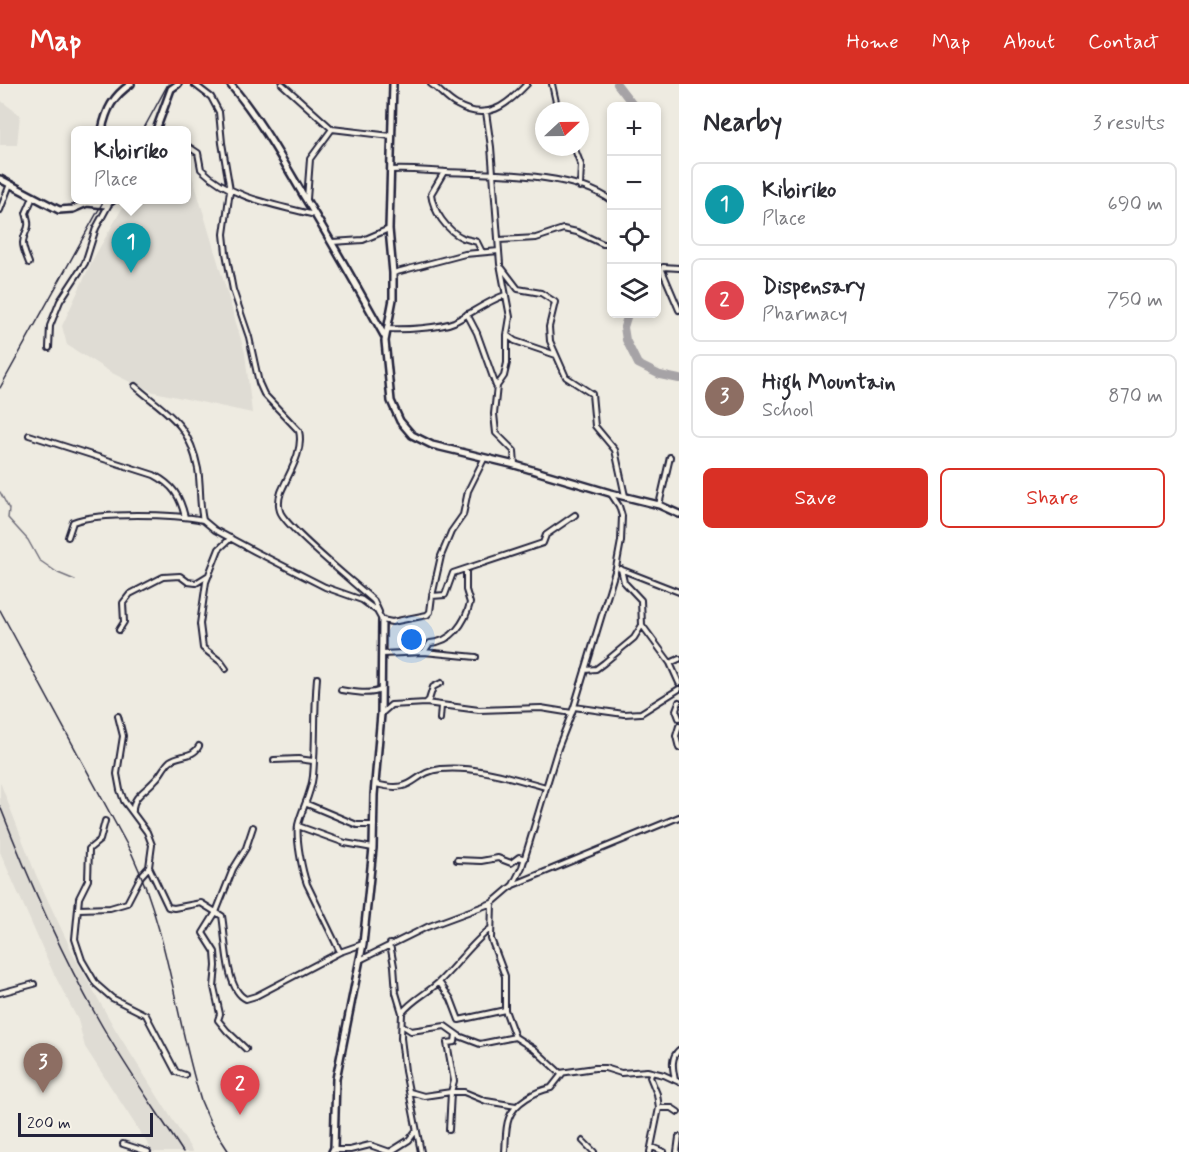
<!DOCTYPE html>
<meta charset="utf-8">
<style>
body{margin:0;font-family:Mynerve,sans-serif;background:#f2f2f3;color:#2b2b33}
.controls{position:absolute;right:18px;top:18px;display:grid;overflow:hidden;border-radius:9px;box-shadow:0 3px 9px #0003}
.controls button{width:54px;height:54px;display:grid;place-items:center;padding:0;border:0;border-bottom:2px solid #e1e1e2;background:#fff;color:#2b2b33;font:30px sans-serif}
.compass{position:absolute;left:535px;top:18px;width:54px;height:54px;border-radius:50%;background:#fff;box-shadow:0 3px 9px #0003;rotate:68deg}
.scale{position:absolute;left:18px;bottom:15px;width:135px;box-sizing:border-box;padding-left:6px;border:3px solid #22223b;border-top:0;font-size:16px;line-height:21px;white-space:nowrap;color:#22223b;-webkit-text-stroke:4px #f7f3e8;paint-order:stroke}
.you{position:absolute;left:412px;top:556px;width:21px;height:21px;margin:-15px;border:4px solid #fff;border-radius:50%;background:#1a73e8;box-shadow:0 0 0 9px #1a73e833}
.badge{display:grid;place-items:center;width:39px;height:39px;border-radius:50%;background:#d93025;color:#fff;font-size:20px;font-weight:700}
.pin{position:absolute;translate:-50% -50px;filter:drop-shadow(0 2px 3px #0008)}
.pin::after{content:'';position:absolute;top:32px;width:21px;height:18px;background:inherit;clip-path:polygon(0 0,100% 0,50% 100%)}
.popup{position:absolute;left:71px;top:42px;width:120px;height:78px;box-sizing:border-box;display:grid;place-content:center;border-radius:9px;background:#fff;filter:drop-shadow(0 2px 4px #0005);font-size:20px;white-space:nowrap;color:#7c7c81}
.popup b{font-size:22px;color:#2b2b33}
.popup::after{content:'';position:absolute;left:50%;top:100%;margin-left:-12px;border:12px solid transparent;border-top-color:#fff}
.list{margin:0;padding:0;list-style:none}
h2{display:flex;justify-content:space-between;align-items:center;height:78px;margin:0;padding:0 24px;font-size:26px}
h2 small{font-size:20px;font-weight:400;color:#7c7c81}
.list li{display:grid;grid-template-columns:39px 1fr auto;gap:18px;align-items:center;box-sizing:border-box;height:84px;margin:0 12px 12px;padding:0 12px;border:2px solid #e1e1e2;border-radius:9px}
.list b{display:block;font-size:22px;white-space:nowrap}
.list p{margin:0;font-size:20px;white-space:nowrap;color:#7c7c81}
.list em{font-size:20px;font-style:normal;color:#7c7c81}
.actions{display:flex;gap:12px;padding:18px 24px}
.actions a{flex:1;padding:14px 0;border:2px solid #d93025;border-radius:9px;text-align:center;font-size:21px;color:#d93025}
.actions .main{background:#d93025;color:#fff}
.icon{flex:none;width:33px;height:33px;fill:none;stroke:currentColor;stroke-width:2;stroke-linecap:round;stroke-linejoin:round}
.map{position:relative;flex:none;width:679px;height:1068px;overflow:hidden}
header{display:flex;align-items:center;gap:36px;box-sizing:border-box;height:84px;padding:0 30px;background:#d93025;color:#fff}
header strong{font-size:28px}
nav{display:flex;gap:33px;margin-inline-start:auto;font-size:21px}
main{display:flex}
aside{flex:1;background:#fff}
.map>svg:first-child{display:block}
.built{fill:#dfdcd4}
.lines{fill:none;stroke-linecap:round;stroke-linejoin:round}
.stream{stroke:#716f7b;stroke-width:1.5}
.river{stroke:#a6a3a6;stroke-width:8}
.street-casing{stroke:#22223b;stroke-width:8}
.secondary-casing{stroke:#22223b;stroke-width:10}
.street{stroke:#f7f3e8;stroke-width:4}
.secondary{stroke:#f7f3e8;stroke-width:5}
.rail{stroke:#22223b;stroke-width:1.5}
</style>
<header>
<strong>Map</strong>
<nav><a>Home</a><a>Map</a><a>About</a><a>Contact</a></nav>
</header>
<main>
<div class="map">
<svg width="679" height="1068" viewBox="0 0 679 1068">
<rect width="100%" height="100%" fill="#eeebe1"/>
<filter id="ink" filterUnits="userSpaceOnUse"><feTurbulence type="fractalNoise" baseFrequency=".0167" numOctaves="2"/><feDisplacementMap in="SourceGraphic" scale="12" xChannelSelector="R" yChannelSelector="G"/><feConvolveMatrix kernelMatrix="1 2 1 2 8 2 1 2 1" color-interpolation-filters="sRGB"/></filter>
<g filter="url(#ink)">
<path class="built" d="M0 16 20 31 17 61H0Z
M187 74 245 269 252 329 154 308 128 297 112 289 67 261 62 242 92 177 127 116H186Z
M0 698 36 791 75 874 115 945 193 1068H153L85 963 78 936 53 888 0 768Z"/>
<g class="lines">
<path class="stream" d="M0 408 9 425 8 434 28 456 39 476 58 489 75 496"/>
<path class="river" d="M617 0 634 22
M628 230 624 243 626 256 638 280 660 291 679 295"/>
<defs>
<path id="street" d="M194 0 211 13 219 28 222 59 230 106 224 150 226 169 233 206 249 253 259 299 264 310 299 347C304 367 289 389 281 408 279 414 278 421 280 427 284 442 357 501 374 517L379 528
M282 0 332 45 391 52
M431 0C440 6 447 16 457 21 487 38 507 21 527 0
M552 0 558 27
M486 28 491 63 500 180 510 233 507 251V279L504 292 497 302 494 330 496 349 514 367 515 381
M186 61 198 69 201 85C232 115 276 121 315 131
M574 63 581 81 580 103
M391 86C410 85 427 87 446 88 492 90 574 88 612 117
M444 88 431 110C433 127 447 147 463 154 468 156 472 156 477 158L482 168
M307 115 310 75 332 45
M0 126 10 100
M499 156 536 154 563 145 577 148 603 160H612
M332 158 363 156 389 145
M29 179C27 173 23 166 23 159 24 144 32 148 26 129L33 113
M502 184 518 205 541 209 555 218 549 243 550 257 566 293 592 310 595 342 615 366 625 412
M679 184 663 183 662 186 679 226
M393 189 465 170 499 167
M467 230 477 249 496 302
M388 245C403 246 441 244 454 238 472 229 486 218 505 211
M508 252 515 257 556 271
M49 264 50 242 60 217 85 179 96 144 109 120
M135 302C167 330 189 338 198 385 201 402 199 419 203 436L215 446 256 468 325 503 362 516 377 527 382 536 392 538 427 531 430 528 432 512 445 511 453 489 543 459 546 451 575 431
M29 351 154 391C173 401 180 412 185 433
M659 421 670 373
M68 453 73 438C98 428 175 430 203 436
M620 485 679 508
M432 512 441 472 451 448 463 431 468 407 484 375
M642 541 670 579 679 599
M119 546 124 538 123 519 130 510 163 493 180 492 188 498 196 499 209 491
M424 568 476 573
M382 570 424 568 430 559C452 558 465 539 470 519L466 506V485
M670 579 679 575
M226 585 221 578 203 564 200 540 206 498 219 465 231 454
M585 586 596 585 604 579 634 554 642 541 641 516 624 498 621 485
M317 594C314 627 316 660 313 692 311 711 302 724 298 741 296 755 302 787 307 800L340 868
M341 606C353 608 370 611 381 606
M679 618 676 626 679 634
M426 619 479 626 541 624 572 629
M574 623 624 630 641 629 679 605
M382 629 391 621 426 619 429 616 433 603 441 599
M440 635 441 622
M679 642 676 652 679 664
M274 676 298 675 313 677
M376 700C417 711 411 688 441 685 477 682 512 694 546 703
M307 720 357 741H374
M133 727C132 712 147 706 155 696 161 691 164 682 170 677 180 670 193 674 199 662
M105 737 100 756 89 765 88 796 79 814 75 855 82 876 96 900 112 914 146 931 176 988 185 991
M298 742 345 759 373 764
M457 776 481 777 498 774 511 779 519 773 525 775
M149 783 168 823 174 824 201 819 222 832C226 852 225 906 246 915L256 912 340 868 363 860
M513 801 679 733
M492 819 491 855 505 892V926L512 945 515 953 534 965 560 989 595 984H605L621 989 647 987 664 991 679 998
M79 825 110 824 127 819 141 792 149 783 152 761 147 748 124 717 120 706 117 690 123 652 118 632
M390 860 394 882 396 909 402 929 401 954 405 987 421 1068
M360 876 427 843 492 819 513 801 522 783 558 664 574 623 616 484 621 457 622 432 619 422 611 410
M439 898 451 915 459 936 505 926
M0 909 34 900
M402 929C412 916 426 910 438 899 456 882 470 861 490 845
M402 941 411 947 445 942 459 952 480 960 515 953
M246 965 227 947 218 936 220 930 214 903 216 882 215 868 203 849 216 828 233 785 246 764 253 743
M675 996C673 985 670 974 679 966
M410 1008 424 1012 451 1008H464L486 1017 516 1022
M660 1024H672L678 1028
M449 1046 451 1008 454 997 447 959 455 958 456 950
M583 1057 594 1068
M123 1060 148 1068
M652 1063 664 1068
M333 1066H350L370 1061 390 1068 409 1056 415 1048
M505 1068C506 1057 505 1044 509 1034 515 1018 536 1007 551 1004L562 990
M650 1068 659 1024 657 1010 650 993 652 988
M677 1068 679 1053"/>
<path id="secondary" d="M230 0C260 35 282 75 305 114 333 160 359 206 385 253
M393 0 389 145 393 189V215L385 257 391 317 400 337 412 351 432 361 515 381 610 409 659 421 679 430
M102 46C106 26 113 12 131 0
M156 46 171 5 178 0
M0 95 59 126 73 125 87 119 106 121 113 116
M332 1068 334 1064 336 995 363 860 373 764 374 711 381 630 382 536"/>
</defs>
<use href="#street" class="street-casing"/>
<use href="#secondary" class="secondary-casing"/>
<use href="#street" class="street"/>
<use href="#secondary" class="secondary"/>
<path class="rail" d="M143 46 168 0
M0 304 104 116
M0 526 132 770C168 848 176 936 201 1017L211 1040 229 1068
M0 722C28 794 59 866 97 933 123 980 154 1023 183 1068"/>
</g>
</g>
</svg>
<div class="controls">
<button>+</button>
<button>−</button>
<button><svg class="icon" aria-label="locate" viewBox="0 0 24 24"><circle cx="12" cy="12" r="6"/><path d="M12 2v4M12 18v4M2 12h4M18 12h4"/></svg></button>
<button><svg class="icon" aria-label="layers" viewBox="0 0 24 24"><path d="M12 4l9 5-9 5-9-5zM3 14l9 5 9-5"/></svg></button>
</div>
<svg class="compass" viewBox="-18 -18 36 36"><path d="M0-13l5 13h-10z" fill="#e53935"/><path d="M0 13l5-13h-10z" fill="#7c7c81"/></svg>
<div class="scale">200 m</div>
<div class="you"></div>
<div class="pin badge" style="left:131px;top:189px;background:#0f9aa8">1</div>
<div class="popup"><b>Kibiriko</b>Place</div>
<div class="pin badge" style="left:240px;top:1031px;background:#e0444e">2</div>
<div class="pin badge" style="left:43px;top:1009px;background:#8d6e63">3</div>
</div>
<aside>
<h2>Nearby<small>3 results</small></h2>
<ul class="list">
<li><span class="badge" style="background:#0f9aa8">1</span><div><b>Kibiriko</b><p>Place</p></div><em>690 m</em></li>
<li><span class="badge" style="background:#e0444e">2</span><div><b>Dispensary</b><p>Pharmacy</p></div><em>750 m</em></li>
<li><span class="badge" style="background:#8d6e63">3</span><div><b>High Mountain</b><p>School</p></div><em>870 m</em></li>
</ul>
<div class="actions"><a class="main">Save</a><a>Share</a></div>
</aside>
</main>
